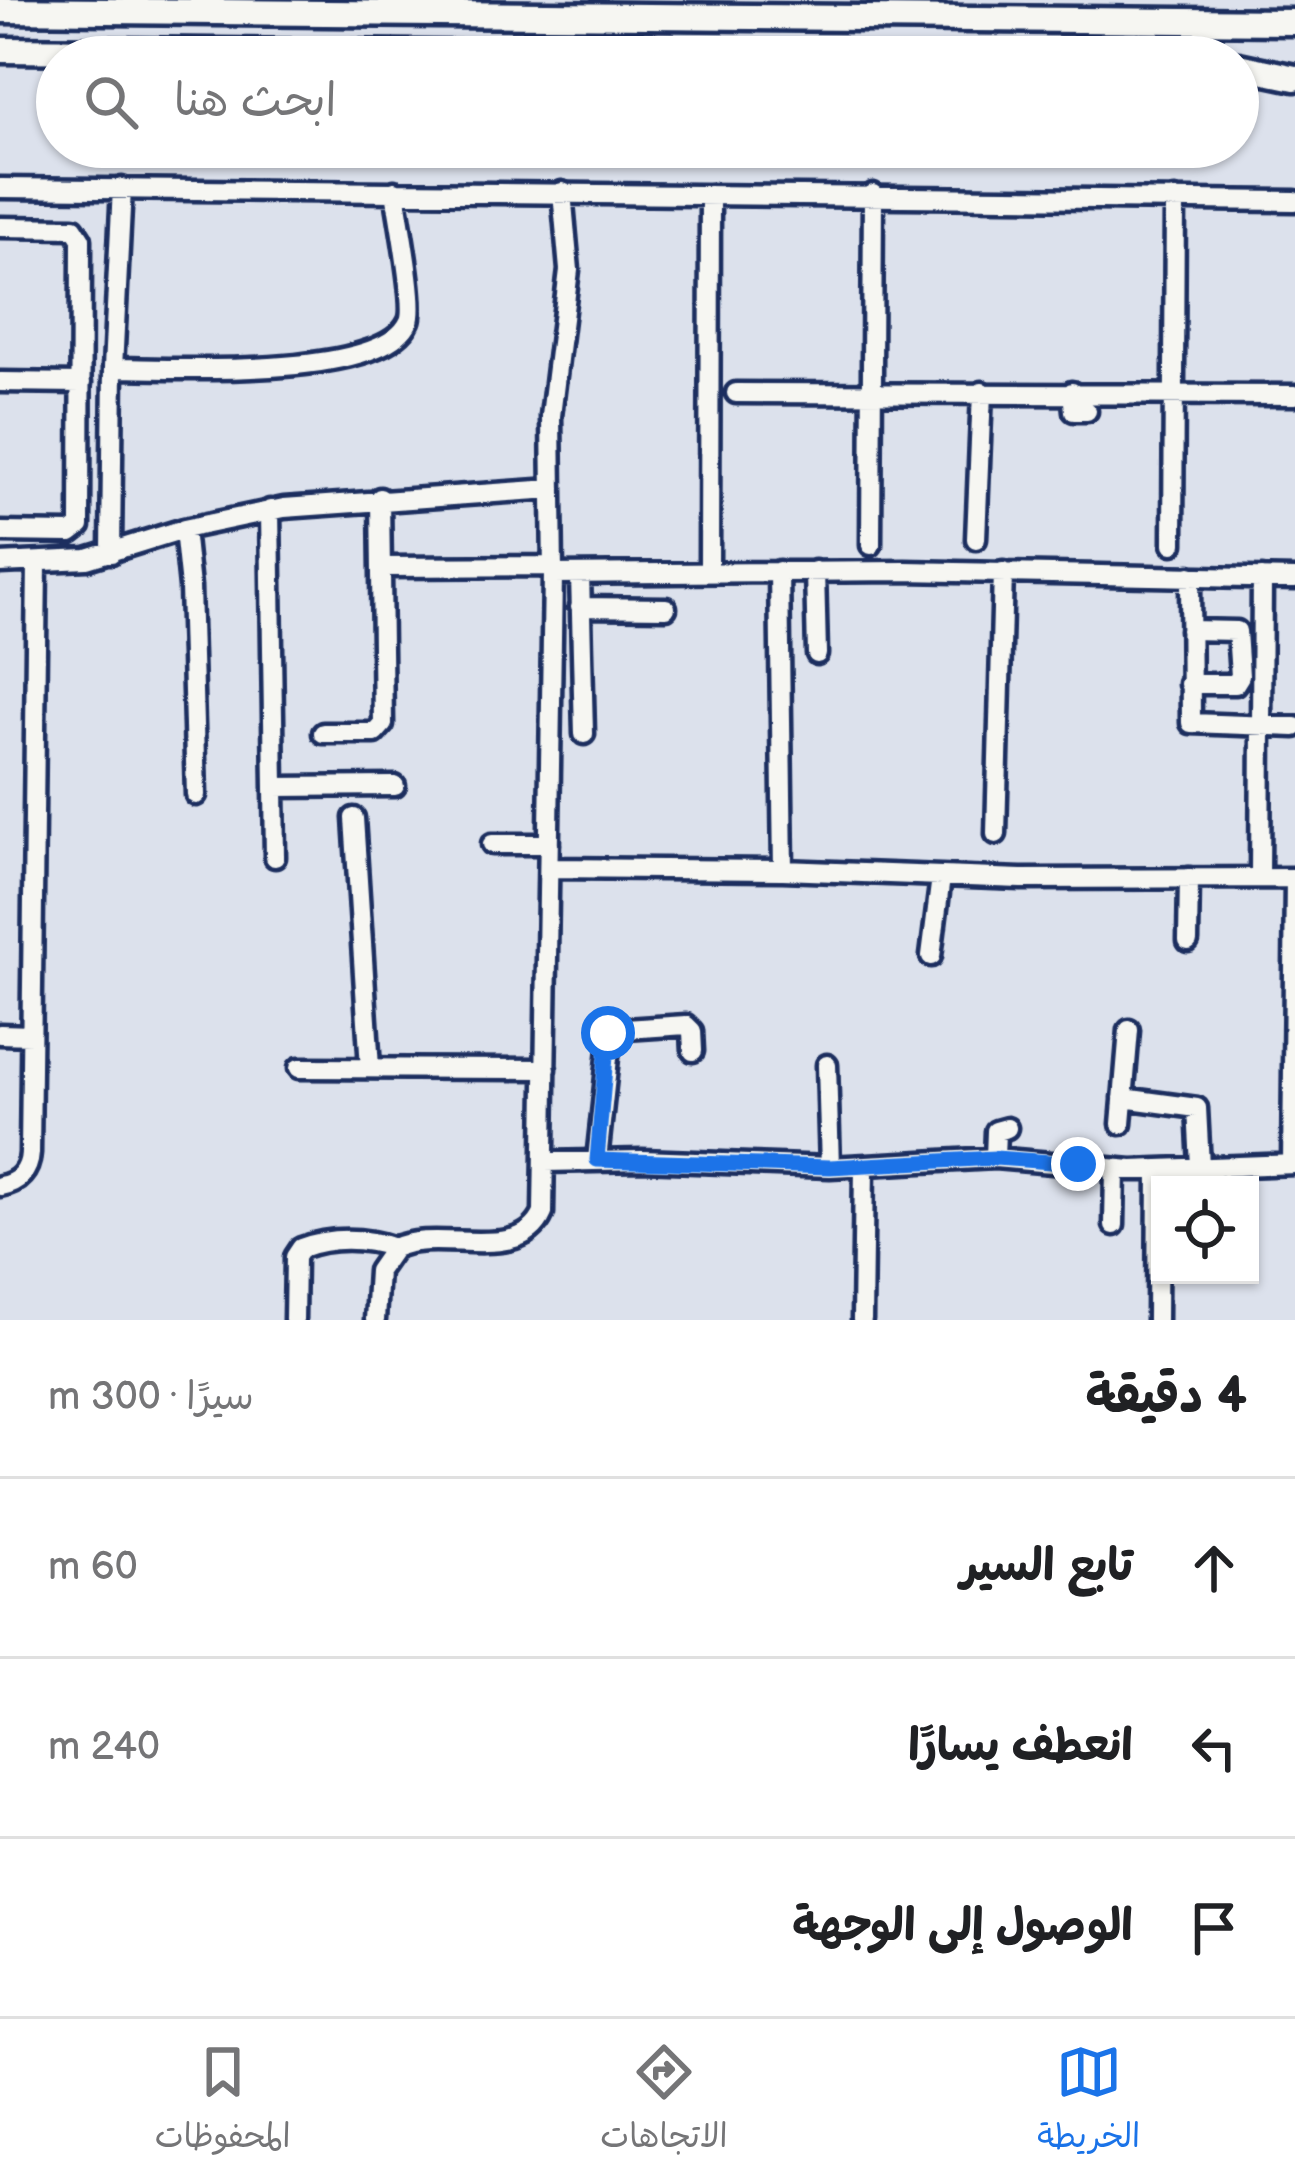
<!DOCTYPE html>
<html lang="ar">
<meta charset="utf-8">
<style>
body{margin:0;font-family:"Balsamiq Sans","Playpen Sans Arabic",sans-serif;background:#f2f2f2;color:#202124;direction:rtl}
.controls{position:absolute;right:36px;bottom:36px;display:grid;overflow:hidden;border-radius:0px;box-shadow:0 3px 9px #0004}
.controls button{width:108px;height:108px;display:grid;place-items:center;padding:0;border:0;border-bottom:3px solid #e0e0e0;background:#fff;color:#202124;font:60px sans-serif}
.stop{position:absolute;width:36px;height:36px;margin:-27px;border:9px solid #1a73e8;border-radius:50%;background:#fff}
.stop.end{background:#1a73e8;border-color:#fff;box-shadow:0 3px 12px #0008}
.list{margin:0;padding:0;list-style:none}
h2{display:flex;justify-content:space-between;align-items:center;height:156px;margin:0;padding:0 48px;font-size:51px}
h2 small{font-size:39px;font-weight:400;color:#757577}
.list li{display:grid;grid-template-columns:78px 1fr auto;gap:36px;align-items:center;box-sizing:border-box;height:180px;padding:0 48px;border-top:3px solid #e0e0e0}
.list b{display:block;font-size:45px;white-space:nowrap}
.list em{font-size:39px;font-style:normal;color:#757577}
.icon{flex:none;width:66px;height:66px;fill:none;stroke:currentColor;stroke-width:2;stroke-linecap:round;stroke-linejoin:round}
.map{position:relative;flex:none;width:1295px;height:1320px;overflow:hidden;direction:ltr}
.search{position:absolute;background:#fff;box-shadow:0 3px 9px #0004;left:36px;right:36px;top:36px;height:132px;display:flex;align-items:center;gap:30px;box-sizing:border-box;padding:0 42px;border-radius:66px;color:#757577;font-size:45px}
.sheet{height:696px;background:#fff}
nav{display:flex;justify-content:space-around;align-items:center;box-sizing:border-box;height:168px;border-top:3px solid #e0e0e0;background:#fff;font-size:33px;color:#757577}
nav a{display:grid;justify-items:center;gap:6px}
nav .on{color:#1a73e8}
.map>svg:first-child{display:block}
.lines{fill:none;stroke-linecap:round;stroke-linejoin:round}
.minor-casing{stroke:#1b2f5e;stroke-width:27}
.highway-casing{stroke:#1b2f5e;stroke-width:33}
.minor{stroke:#f6f6f2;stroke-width:18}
.highway{stroke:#f6f6f2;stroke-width:24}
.route{stroke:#1a73e8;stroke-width:15}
</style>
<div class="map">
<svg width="1295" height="1320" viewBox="0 0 1295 1320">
<rect width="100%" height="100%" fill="#dce1ec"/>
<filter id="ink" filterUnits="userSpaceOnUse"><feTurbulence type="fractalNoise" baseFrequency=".00833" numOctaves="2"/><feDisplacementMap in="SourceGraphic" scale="24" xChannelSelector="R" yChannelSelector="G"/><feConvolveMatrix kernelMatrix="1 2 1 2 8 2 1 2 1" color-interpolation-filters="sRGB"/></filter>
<g filter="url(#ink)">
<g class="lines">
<defs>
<path id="minor" d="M0 188 1295 201
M0 227 74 228 81 239 80 526 71 533 0 532
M113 368C170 368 383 381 409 321 416 305 398 214 395 191
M0 382 81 383
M1072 392 1074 411H1087
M736 393 1295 395
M270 510 275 857
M184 529 190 587 196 795
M976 539 982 392
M1173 544 1175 199
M871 545 873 194
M111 553 113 368 122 188
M0 563 87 559 184 529 284 508 552 489
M381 567 553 566
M779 571 783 870
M815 571 817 654
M709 572 710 195
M553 574 905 571 1295 579
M580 574 584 734
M1190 576 1191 723 1295 727
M580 607 666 608
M1189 684H1235L1240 676 1237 631 1190 630
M323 733H375L383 724 380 498
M274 787 395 786
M354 818 370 1068
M996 834 1003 572
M492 844H549
M549 868 783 870 1021 879 1295 878
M1260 877 1262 578
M1188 941 1189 878
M931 956 941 877
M0 1034 31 1035
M827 1065 830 1167
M299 1068 546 1069
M1123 1098 1197 1108 1200 1166
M1121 1124 1129 1030
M995 1158 996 1131 1007 1128
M597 1160 611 1030 686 1025 692 1031 693 1051
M545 1162 642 1160 830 1167 995 1158 1132 1170 1295 1164
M1292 1164 1295 878
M0 1186C19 1183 29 1171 30 1153L37 563
M1114 1225 1115 1169
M294 1320 295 1257 301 1248C330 1237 364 1237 394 1248
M375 1320 378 1271 394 1248C438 1227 521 1265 543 1213L553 574 551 416 569 270 562 192
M862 1320 864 1167
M1157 1320 1158 1170"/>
<path id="highway" d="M0 10 1295 22
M0 50 729 57
M1238 66 1295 78"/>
</defs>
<use href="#minor" class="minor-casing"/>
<use href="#highway" class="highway-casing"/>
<use href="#minor" class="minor"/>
<use href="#highway" class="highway"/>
</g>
</g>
<g class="lines" filter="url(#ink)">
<path class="route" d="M608 1033 597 1160 830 1167 995 1158 1078 1164"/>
</g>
</svg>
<div class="controls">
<button><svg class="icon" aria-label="locate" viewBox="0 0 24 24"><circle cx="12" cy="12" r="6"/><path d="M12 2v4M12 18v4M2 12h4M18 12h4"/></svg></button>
</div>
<div class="stop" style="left:608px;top:1033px"></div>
<div class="stop end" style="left:1078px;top:1164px"></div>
<div class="search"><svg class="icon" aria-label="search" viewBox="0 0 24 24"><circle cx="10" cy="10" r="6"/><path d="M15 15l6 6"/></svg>ابحث هنا</div>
</div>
<section class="sheet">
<h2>4 دقيقة<small>سيرًا · 300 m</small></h2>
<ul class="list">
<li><svg class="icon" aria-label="ahead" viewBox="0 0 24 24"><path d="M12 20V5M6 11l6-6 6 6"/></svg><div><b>تابع السير</b></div><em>60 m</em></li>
<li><svg class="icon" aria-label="left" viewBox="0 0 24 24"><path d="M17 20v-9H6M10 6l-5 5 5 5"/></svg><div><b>انعطف يسارًا</b></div><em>240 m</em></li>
<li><svg class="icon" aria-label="arrive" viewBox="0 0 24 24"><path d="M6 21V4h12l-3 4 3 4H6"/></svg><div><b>الوصول إلى الوجهة</b></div></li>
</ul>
</section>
<nav>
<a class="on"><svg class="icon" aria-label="map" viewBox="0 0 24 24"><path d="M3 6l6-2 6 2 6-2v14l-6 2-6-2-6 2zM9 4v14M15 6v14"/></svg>الخريطة</a>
<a><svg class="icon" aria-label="directions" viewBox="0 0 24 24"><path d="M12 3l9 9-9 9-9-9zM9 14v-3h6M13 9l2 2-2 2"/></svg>الاتجاهات</a>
<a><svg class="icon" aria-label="saved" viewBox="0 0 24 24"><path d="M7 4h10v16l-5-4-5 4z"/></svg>المحفوظات</a>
</nav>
